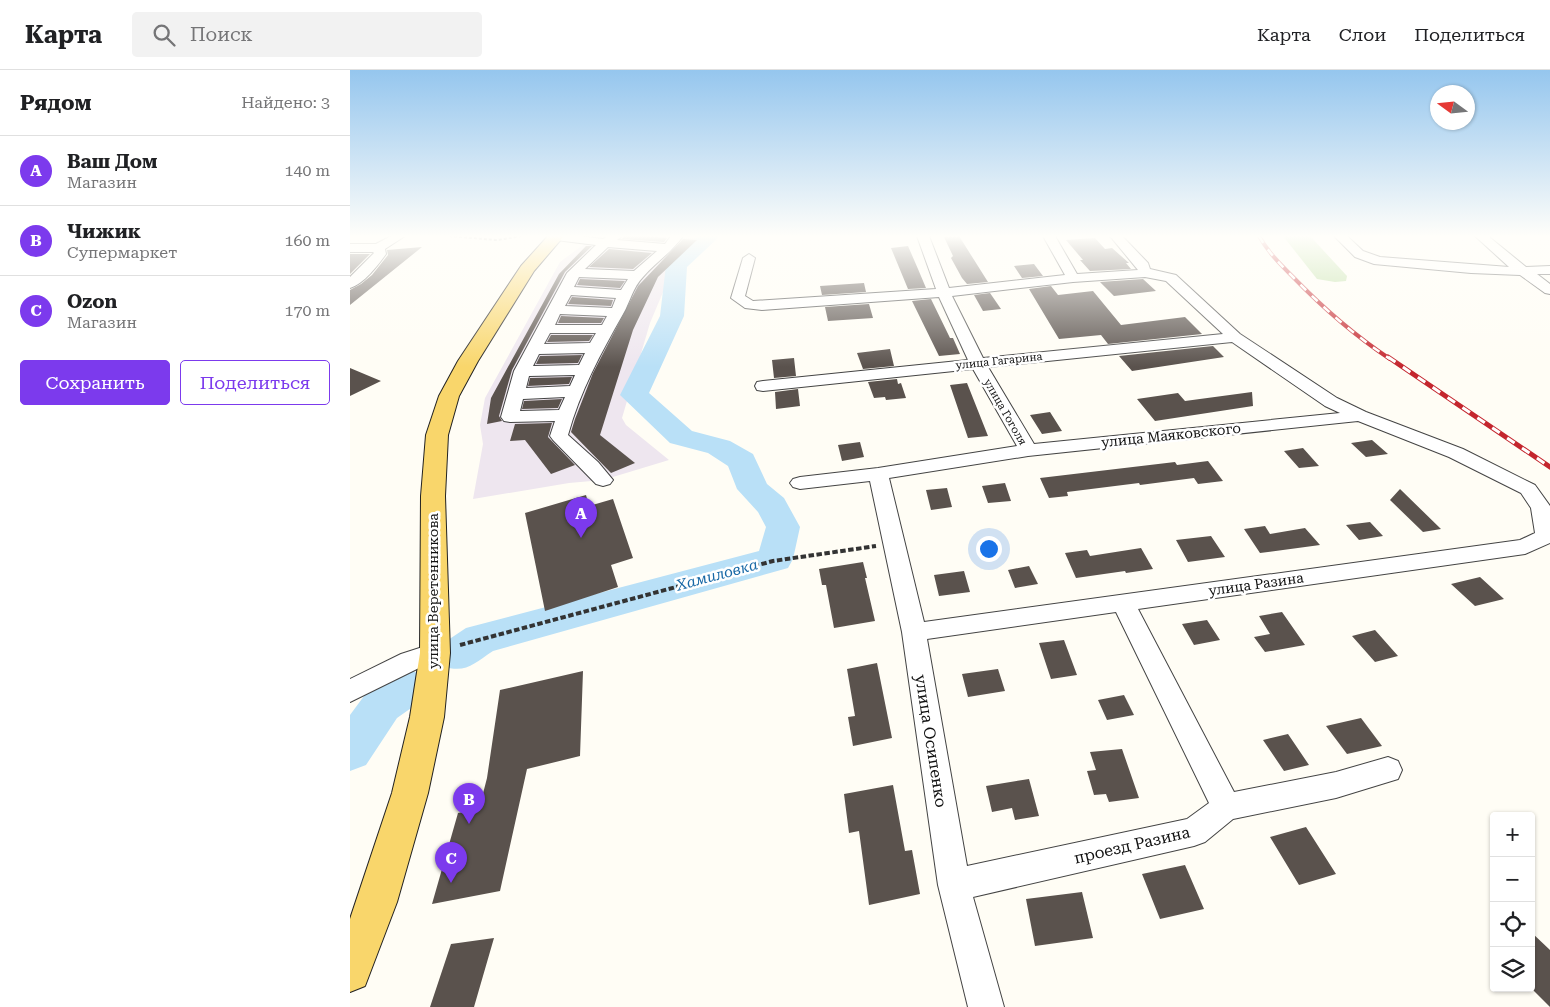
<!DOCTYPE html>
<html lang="ru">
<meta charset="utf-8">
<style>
body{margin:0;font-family:"Roboto Serif",serif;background:#f2f2f2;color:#202124}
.controls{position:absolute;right:15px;bottom:15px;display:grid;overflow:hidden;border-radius:5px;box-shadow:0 1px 4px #0004}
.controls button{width:45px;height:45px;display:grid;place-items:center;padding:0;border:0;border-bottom:1px solid #e0e0e0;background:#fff;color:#202124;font:25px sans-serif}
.compass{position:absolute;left:1080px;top:15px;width:45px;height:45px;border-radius:50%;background:#fff;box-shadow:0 1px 4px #0004;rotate:285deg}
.you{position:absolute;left:638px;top:478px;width:18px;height:18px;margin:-12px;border:4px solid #fff;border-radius:50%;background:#1a73e8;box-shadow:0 0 0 8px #1a73e833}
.badge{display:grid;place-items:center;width:32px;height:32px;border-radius:50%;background:#7c3aed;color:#fff;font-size:16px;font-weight:700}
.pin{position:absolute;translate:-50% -41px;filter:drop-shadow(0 1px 2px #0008)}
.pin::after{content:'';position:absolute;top:26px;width:18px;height:15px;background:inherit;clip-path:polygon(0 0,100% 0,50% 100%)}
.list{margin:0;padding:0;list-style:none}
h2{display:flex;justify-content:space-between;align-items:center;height:65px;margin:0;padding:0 20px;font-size:21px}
h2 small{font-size:16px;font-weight:400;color:#757577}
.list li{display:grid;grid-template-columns:32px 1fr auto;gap:15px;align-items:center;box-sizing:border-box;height:70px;padding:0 20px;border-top:1px solid #e0e0e0}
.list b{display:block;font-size:19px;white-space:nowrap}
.list p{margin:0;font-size:16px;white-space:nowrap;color:#757577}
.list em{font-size:16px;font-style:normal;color:#757577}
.actions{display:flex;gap:10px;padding:15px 20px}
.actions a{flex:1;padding:11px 0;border:1px solid #7c3aed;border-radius:5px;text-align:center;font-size:18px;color:#7c3aed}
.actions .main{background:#7c3aed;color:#fff}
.icon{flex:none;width:28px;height:28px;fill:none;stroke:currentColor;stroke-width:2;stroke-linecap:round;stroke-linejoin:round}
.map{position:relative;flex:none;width:1200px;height:937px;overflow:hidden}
header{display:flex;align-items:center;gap:30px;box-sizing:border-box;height:70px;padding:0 25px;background:#fff;border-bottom:1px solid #e0e0e0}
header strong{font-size:24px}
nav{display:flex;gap:28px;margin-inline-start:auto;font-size:18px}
.search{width:350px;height:45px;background:#f2f2f2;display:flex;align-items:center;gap:12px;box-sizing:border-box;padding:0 18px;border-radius:5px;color:#757577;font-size:19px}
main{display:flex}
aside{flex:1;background:#fff}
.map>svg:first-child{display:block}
.industrial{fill:#eee6ef}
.forest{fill:#b9dc9c}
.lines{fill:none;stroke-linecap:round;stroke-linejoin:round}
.river{fill:#b9e0f7;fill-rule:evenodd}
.building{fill:#5a524d}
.minor-casing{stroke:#444;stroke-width:2}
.major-casing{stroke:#222;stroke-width:2}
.path-far1{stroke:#333;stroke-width:2;stroke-dasharray:3 2;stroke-linecap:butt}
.path{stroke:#333;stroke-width:4;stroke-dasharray:5.5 2.5;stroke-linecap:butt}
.minor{fill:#fff;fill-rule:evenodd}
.major{fill:#f9d66b;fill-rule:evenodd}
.rail-far1-casing{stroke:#c4262e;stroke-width:4}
.rail-casing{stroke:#c4262e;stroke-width:5}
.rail-far1{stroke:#fff;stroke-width:2.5;stroke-dasharray:8;stroke-linecap:butt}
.rail{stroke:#fff;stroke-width:3;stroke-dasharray:9;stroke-linecap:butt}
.labels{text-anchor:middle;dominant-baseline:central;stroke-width:5;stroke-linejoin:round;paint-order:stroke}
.far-street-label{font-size:11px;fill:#111;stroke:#fff}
.street-label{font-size:14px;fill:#111;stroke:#fff}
.water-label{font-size:15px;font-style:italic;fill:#1768a6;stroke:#fff}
.near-street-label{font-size:16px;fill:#111;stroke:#fff}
</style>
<header>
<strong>Карта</strong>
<div class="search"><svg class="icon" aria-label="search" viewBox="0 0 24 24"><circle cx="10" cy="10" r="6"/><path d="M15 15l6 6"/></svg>Поиск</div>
<nav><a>Карта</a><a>Слои</a><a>Поделиться</a></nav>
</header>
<main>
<aside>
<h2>Рядом<small>Найдено: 3</small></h2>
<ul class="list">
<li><span class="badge">A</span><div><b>Ваш Дом</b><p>Магазин</p></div><em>140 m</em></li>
<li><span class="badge">B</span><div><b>Чижик</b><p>Супермаркет</p></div><em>160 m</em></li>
<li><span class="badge">C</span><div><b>Ozon</b><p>Магазин</p></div><em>170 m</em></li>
</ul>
<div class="actions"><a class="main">Сохранить</a><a>Поделиться</a></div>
</aside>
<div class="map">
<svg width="1200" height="937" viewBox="0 0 1200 937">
<rect width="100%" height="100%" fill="#fffdf5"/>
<path class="industrial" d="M245 166H356L324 196 300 253 272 348 276 355 319 390 253 410 219 413 123 429 133 374 130 355 135 328 210 192Z"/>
<path class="forest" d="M933 166H960L997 206 996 211 985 212 967 209Z"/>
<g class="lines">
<path class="river" d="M348 166H370L337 197 334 246 299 323 342 361 380 371 403 384 417 414 434 428 450 457 443 489 438 498 143 581C123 594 116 604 92 596L86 585 92 574 116 558 409 481 416 457 408 442 387 419 378 396 358 383 320 373 270 325 310 246 316 195Z
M59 600 74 605 80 617 74 629 47 648 16 695 0 701V645L17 622 44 605Z"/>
</g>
<path class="building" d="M274 166H296L317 168 314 172 272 169Z
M609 166 638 212 617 214 612 208 601 188 603 186 594 167Z
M745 168 755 179 762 178 779 193H776L781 199 740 201 730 190H733L716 170Z
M333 169 347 170 308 207 283 260 250 365 285 393 261 403 221 362 225 349 243 303 288 216Z
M236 176H242L215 202 162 300 149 346 152 351 137 354 141 328 209 204Z
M558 176 568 199 576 218 558 219 541 178Z
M72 177 0 235V220L11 214 22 205 38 185 37 180Z
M259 179 302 183 283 199 239 197Z
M0 184H20L0 204Z
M684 194 693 206 672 208 664 196Z
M230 209 275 211 270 218 227 215Z
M793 209 806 221 764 226 750 212Z
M514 213 516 222 472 225 470 216Z
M701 216 708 225 743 221 771 255 835 247 852 264 758 274 751 265 709 269 679 219Z
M640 223 651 239 633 241 624 225Z
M222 227 263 230 261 236 218 234Z
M581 229 600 268H603L610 284 589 286 562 231Z
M519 234 523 248 478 251 475 237Z
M211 246 254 248 251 253H208Z
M201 265H243L239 271 197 272Z
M863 276 874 287 782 301 769 286Z
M540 279 544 296 513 299 507 283Z
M232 285 228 293 186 294 190 286Z
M444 288 446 306 424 308 422 290Z
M0 298 31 311 0 326Z
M222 307 219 314 178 316 180 308Z
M547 309 548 314 551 313 556 328 536 330 535 327 524 328 518 312Z
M617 313 638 366 618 368 600 315Z
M448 319 450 336 426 339 425 322Z
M902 322 903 336 805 351 787 329 828 323 835 331Z
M212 329 208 338 172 339 174 331Z
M700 342 712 361 692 364 680 345Z
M202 353 198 367 225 395 201 404 175 370 160 371 165 354Z
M1022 370 1038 384 1016 387 1001 373Z
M510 372 514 387 492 391 488 375Z
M953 378 969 396 949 398 934 381Z
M858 391 873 411 848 414 844 408 790 415 789 413 717 422 718 426 699 428 690 408 825 392 827 395Z
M655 413 661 431 638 433 632 416Z
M597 418 602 437 581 440 576 420Z
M1050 419 1091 459 1073 462 1040 430Z
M236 425 239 436 263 429 283 488 261 495 268 517 195 541 175 443Z
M1020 452 1033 466 1009 470 996 455Z
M915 456 920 464 955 458 970 475 910 483 894 459Z
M861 466 875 487 838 492 826 470Z
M791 478 803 499 776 503 775 501 726 508 715 483 737 480 740 486Z
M513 492 517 508H515L525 551 484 558 476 515H472L469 499Z
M679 496 688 514 665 518 658 500Z
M614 501 620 522 589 526 584 505Z
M1130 507 1154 529 1125 536 1101 514Z
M932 542 955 575 915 582 904 567 920 564 909 546Z
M857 550 870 570 844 575 832 554Z
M1025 560 1048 586 1025 592 1002 566Z
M714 570 727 605 701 609 689 573Z
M527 593 542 668 503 676 498 647 505 646 497 599Z
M648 599 655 621 618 627 612 604Z
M233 601 230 686 177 699 150 821 82 834 108 743 129 739 137 708 150 620Z
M774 625 784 645 757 650 748 630Z
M1011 648 1032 676 997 684 976 656Z
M938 664 959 695 934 701 913 670Z
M772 679 789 728 759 732 756 724 744 725 737 701 746 700 740 682Z
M679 709 689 746 665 750 662 738 642 742 636 716Z
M543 715 555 781 562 780 570 824 519 835 509 761 499 763 494 724Z
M956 757 986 804 949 815 920 767Z
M835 795 854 839 810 849 792 804Z
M732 822 743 868 685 876 676 829Z
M1181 862 1200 880V937L1181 918Z
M144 868 124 937H80L101 874Z"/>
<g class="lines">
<defs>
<path id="minor" d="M41 166H55L35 179 36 184C28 195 14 214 0 218V207L24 183 23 182H0V174H26Z
M200 166H230L253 169 258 166H272L267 170 315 174 321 166H333C322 182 306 192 293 207 283 217 280 232 273 244 251 283 230 321 218 365L248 392 263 410 260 414 253 416 246 414 203 370 200 366 205 351 160 352 154 351 151 347 164 301 217 203 246 175 206 170ZM258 177 307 181 284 201 235 199ZM229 207 278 209 271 220 224 217ZM221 225 266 228 262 238 215 236ZM210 244 257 246 252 255H205ZM200 263H246L240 273 194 274ZM235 283 229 295 183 296 189 284ZM225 305 220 316 176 318 179 306ZM215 327 209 340 170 341 173 329Z
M567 166H579L599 218 715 205 693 166H705L727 204 788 200 760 166H772L798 193 800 199 826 205 890 264 987 328 1016 342 1113 379 1185 415 1200 436V473L1175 484 788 539 884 722 986 702 1038 687 1048 691 1052 700 1048 709 986 728 883 749 855 772 844 776 623 827 654 937H618L588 815 552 562 520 411 450 419 443 417 440 413 443 409 450 407 528 398 667 376 623 299 413 321 407 320 405 316 407 312 413 311 618 290 589 227 412 240 395 238 381 228 393 188 399 184 405 188 395 226 403 231 586 219ZM795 207 816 211 873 264 633 288 602 226 723 212ZM882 272 975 336 990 343 684 374 638 297ZM1008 351 1099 387 1171 423 1181 438 1185 463 1170 470 574 552 539 408 678 386ZM766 542 859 733 837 749 617 796 577 569Z
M984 166H997L1013 181 1030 187 1159 197 1125 166H1138L1176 197 1200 196V204H1187L1200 214V224L1195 223 1170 205 1121 203 1024 194 1005 187Z
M85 573 94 576 97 583 94 590 69 598 0 632V609L51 584Z"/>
<path id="major" d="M198 166H214L184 201 128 291 109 326 98 365 95 426 100 583 94 647 78 723 47 832 15 916 0 922V849L42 723 60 647 70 583 71 426 76 365 89 326 108 291 171 196Z"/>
</defs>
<use href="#minor" class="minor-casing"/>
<use href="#major" class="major-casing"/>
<path class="path-far1" d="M99 166 147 170 172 166"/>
<path class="path" d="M110 575 423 491 526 476"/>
<use href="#minor" class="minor"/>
<use href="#major" class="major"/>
<defs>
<path id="rail-far1" d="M909 166C918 182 930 194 943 207 973 238 1004 265 1040 289"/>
<path id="rail" d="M1038 287 1200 397"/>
</defs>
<use href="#rail-far1" class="rail-far1-casing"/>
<use href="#rail" class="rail-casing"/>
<use href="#rail-far1" class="rail-far1"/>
<use href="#rail" class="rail"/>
</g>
<linearGradient id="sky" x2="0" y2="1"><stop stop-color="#95c6ee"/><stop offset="0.56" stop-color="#fffefa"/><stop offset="1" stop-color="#fffefa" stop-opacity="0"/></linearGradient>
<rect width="1200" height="297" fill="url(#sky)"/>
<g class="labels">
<g class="far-street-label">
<text transform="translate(649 291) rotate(-6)">улица Гагарина</text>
<text transform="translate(655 342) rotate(60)">улица Гоголя</text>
</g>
<g class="street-label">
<text transform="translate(821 365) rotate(-6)">улица Маяковского</text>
<text transform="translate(906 514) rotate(-8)">улица Разина</text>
<text transform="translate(83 521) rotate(-90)">улица Веретенникова</text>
</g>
<g class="water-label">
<text transform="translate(367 505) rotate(-15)">Хамиловка</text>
</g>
<g class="near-street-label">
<text transform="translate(581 671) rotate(81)">улица Осипенко</text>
<text transform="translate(782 775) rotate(-13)">проезд Разина</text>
</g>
</g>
</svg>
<div class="controls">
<button>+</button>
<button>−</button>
<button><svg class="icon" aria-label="locate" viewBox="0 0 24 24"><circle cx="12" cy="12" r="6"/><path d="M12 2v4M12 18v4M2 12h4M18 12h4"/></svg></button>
<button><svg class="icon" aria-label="layers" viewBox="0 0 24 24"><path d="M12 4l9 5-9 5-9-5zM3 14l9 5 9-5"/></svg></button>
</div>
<svg class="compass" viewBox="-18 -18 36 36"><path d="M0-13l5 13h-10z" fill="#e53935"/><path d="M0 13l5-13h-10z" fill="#757577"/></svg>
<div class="you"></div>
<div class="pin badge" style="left:231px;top:468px">A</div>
<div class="pin badge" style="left:119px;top:754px">B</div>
<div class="pin badge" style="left:101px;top:813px">C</div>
</div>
</main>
